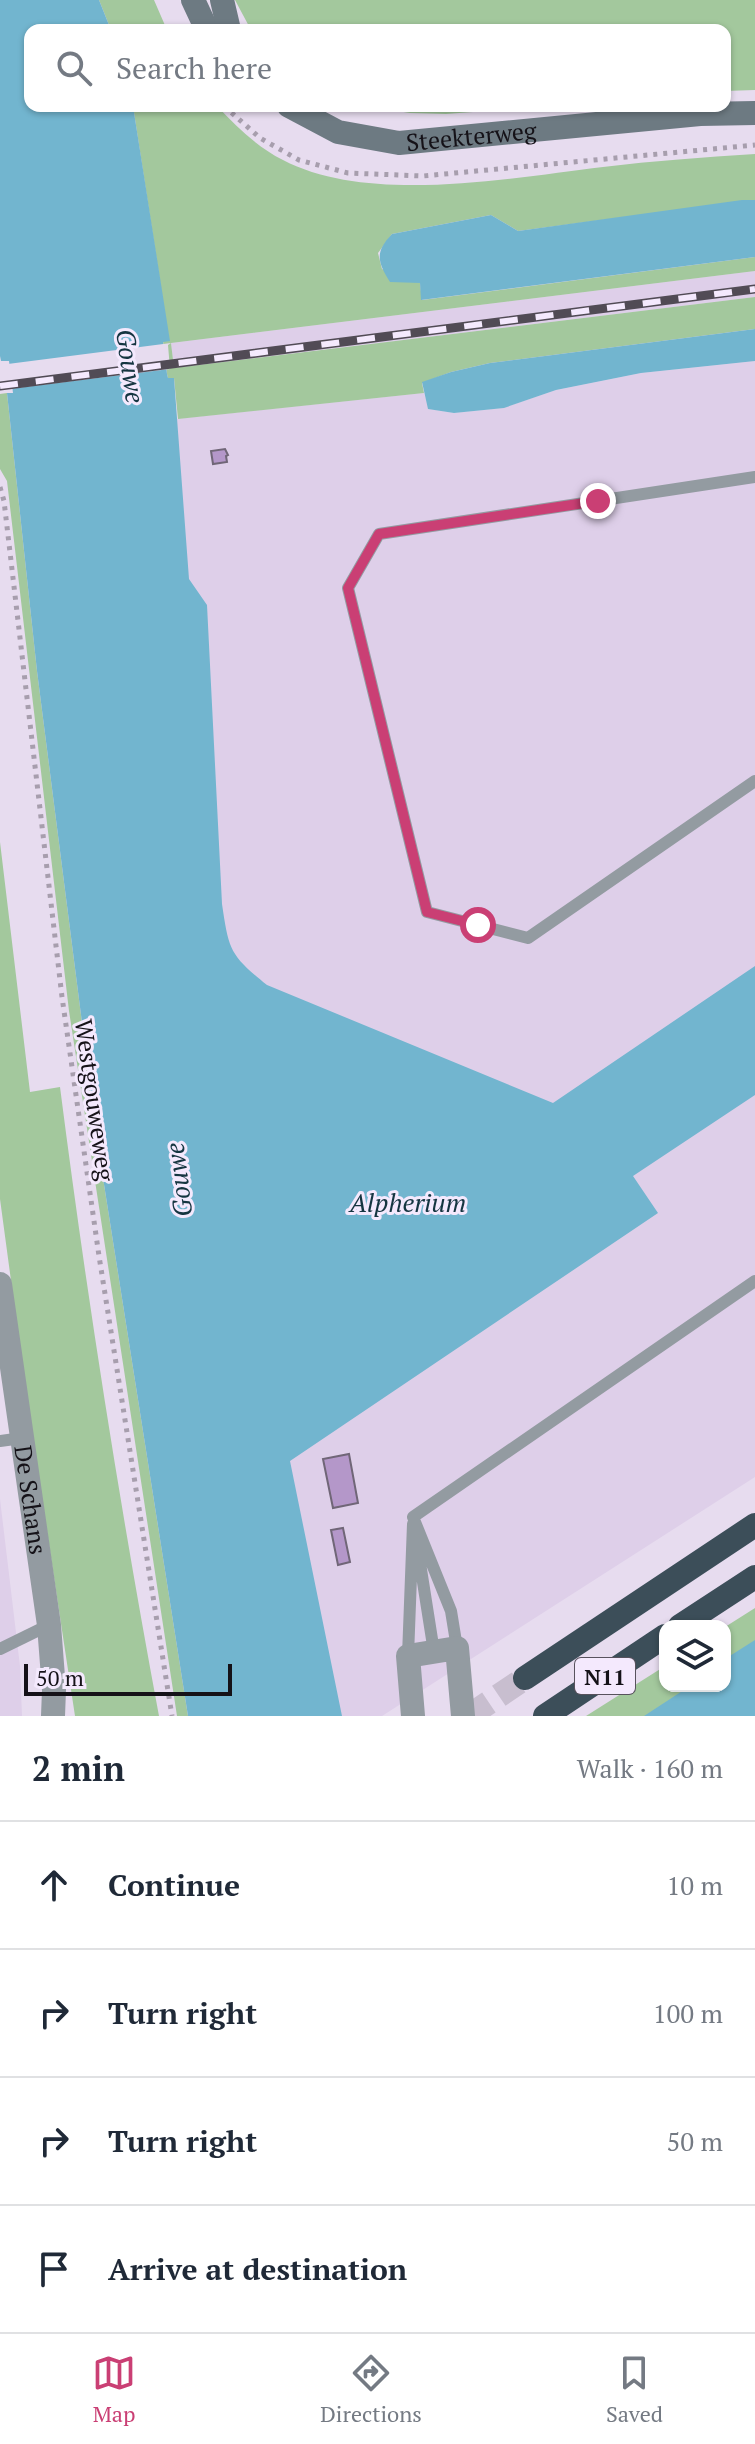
<!DOCTYPE html>
<meta charset="utf-8">
<style>
body{margin:0;font-family:"PT Serif",serif;background:#f6f6f7;color:#1f2937}
.controls{position:absolute;right:24px;bottom:24px;display:grid;overflow:hidden;border-radius:16px;box-shadow:0 2px 6px #0004}
.controls button{width:72px;height:72px;display:grid;place-items:center;padding:0;border:0;border-bottom:2px solid #e0e1e3;background:#fff;color:#1f2937;font:40px sans-serif}
.scale{position:absolute;left:24px;bottom:20px;width:208px;box-sizing:border-box;padding-left:8px;border:4px solid #151218;border-top:0;font-size:22px;line-height:28px;white-space:nowrap;color:#151218;-webkit-text-stroke:6px #f4e9fd;paint-order:stroke}
.stop{position:absolute;width:24px;height:24px;margin:-18px;border:6px solid #ca3f74;border-radius:50%;background:#fff}
.stop.end{background:#ca3f74;border-color:#fff;box-shadow:0 2px 8px #0008}
.list{margin:0;padding:0;list-style:none}
h2{display:flex;justify-content:space-between;align-items:center;height:104px;margin:0;padding:0 32px;font-size:34px}
h2 small{font-size:26px;font-weight:400;color:#747a83}
.list li{display:grid;grid-template-columns:52px 1fr auto;gap:24px;align-items:center;box-sizing:border-box;height:128px;padding:0 32px;border-top:2px solid #e0e1e3}
.list b{display:block;font-size:30px;white-space:nowrap}
.list em{font-size:26px;font-style:normal;color:#747a83}
.icon{flex:none;width:44px;height:44px;fill:none;stroke:currentColor;stroke-width:2;stroke-linecap:round;stroke-linejoin:round}
.map{position:relative;flex:none;width:755px;height:1716px;overflow:hidden}
.search{position:absolute;background:#fff;box-shadow:0 2px 6px #0004;left:24px;right:24px;top:24px;height:88px;display:flex;align-items:center;gap:20px;box-sizing:border-box;padding:0 28px;border-radius:16px;color:#747a83;font-size:30px}
.sheet{height:616px;background:#fff}
nav{display:flex;justify-content:space-around;align-items:center;box-sizing:border-box;height:112px;border-top:2px solid #e0e1e3;background:#fff;font-size:22px;color:#747a83}
nav a{display:grid;justify-items:center;gap:4px}
nav .on{color:#ca3f74}
.map>svg:first-child{display:block}
.built{fill:#decfe9}
.green{fill:#a3c89d}
.water{fill:#72b5cf}
.pier{fill:#e7dcef}
.building{fill:#b497c9;stroke:#706677;stroke-width:2}
.lines{fill:none;stroke-linecap:round;stroke-linejoin:round}
.highway-tunnel{stroke:#c8becf;stroke-width:24;stroke-dasharray:24 12;stroke-linecap:butt}
.path{stroke:#a79ead;stroke-width:5;stroke-dasharray:4 6;stroke-linecap:butt}
.lane{stroke:#939ba1;stroke-width:12}
.street{stroke:#939ba1;stroke-width:24}
.secondary{stroke:#6d7a82;stroke-width:24}
.highway{stroke:#3c4e59;stroke-width:24}
.rail-casing{stroke:#514b55;stroke-width:9}
.rail{stroke:#f4e9fd;stroke-width:6;stroke-dasharray:18;stroke-linecap:butt}
.route{stroke:#ca3f74;stroke-width:10}
.labels{text-anchor:middle;dominant-baseline:central;stroke-width:6;stroke-linejoin:round;paint-order:stroke}
.shield{fill:#f4e9fd;stroke:#58525d;stroke-width:2}
.shield-label{font-size:22px;font-weight:bold;fill:#151218}
.street-label{font-size:24px;fill:#151218;stroke:#f4e9fd}
.water-label{font-size:26px;font-style:italic;fill:#153541;stroke:#f4e9fd}
</style>
<div class="map">
<svg width="755" height="1716" viewBox="0 0 755 1716">
<rect width="100%" height="100%" fill="#e7dcef"/>
<path class="built" d="M755 271V297L174 368 171 343Z
M755 361V1477L382 1716H319L275 1470 166 420 424 393 429 409 454 413 503 408 556 390 641 373Z
M0 1499 20 1666 22 1716H0Z"/>
<path class="green" d="M99 0H154L167 30H111Z
M235 0H755V90L725 91V30H251Z
M133 106H217C237 127 257 147 283 160 369 205 510 178 603 167 653 161 704 157 755 154V200L518 231 491 215 392 234 378 253 382 269 420 283 422 300 755 257V271L171 343 174 368 755 297V329L490 363 451 372 422 383 424 393 178 419 174 378H168L167 374 163 341 169 340Z
M364 106H552L446 114 410 113Z
M7 393 37 671 97 1140 188 1716H177L69 1011 7 481 0 469V394Z
M0 842 30 1092 60 1087C87 1298 120 1507 159 1716H75L27 1399 0 1199Z
M755 1608V1716H586L665 1666V1686H725V1627Z"/>
<path class="water" d="M0 0H99L111 30H30V106H133L170 341 163 342 167 374 168 378H174L189 579 207 605 222 904C229 951 230 955 267 985L553 1103 755 966V1095L633 1176 658 1213 290 1461 342 1716H188L97 1140 37 671 7 393H13L9 361H1L0 356Z
M742 200H755V257L421 300 420 283 390 282C377 261 375 252 392 234L491 215 518 231Z
M755 329V361L641 373 556 390 504 408 454 413 428 409 422 382 451 372 490 363Z
M755 1640V1716H644L690 1686H725V1659Z"/>
<path class="pier" d="M171 343 168 345 170 369 9 389 6 365H0Z"/>
<path class="building" d="M225 449 228 455 226 456 227 462 213 464 211 451Z
M349 1454 358 1503 333 1508 323 1459Z
M343 1528 350 1562 338 1565 331 1530Z"/>
<g class="lines">
<path class="highway-tunnel" d="M469 1716 525 1678"/>
<path class="path" d="M224 106 260 138 299 160 348 173 423 176 755 145
M0 487 4 501 62 997 99 1256 172 1716"/>
<path class="lane" d="M755 477 379 534 348 588 427 912 528 938 755 781
M0 1441 22 1438
M413 1517 755 1281
M413 1517 451 1611 457 1648
M417 1544 434 1652
M0 1649 49 1625
M408 1656 413 1524"/>
<g class="street">
<path id="s1" d="M0 1284 49 1625 54 1690 53 1716"/>
<path d="M413 1716 408 1656 457 1648 463 1716"/>
</g>
<g class="secondary">
<path d="M193 0 207 30"/>
<path d="M222 0 229 30"/>
<path id="s2" d="M289 106 338 132 399 143 700 114 755 113"/>
</g>
<path class="highway" d="M680 1626 755 1577
M525 1678 755 1525
M545 1716 665 1636"/>
<defs>
<path id="rail" d="M0 386 755 289"/>
</defs>
<use href="#rail" class="rail-casing"/>
<use href="#rail" class="rail"/>
</g>
<g class="lines">
<path class="route" d="M478 925 427 912 348 588 379 534 598 501"/>
</g>
<g class="labels">
<rect class="shield" x="575" y="1658" width="60" height="36" rx="6"/>
<g class="shield-label">
<text x="605" y="1676">N11</text>
</g>
<g class="street-label">
<text stroke="none"><textPath href="#s2" startOffset="190">Steekterweg</textPath></text>
<text transform="translate(95 1100) rotate(82)">Westgouweweg</text>
<text stroke="none"><textPath href="#s1" startOffset="218">De Schans</textPath></text>
</g>
<g class="water-label">
<text transform="translate(131 366) rotate(82)">Gouwe</text>
<text transform="translate(178 1180) rotate(-97)">Gouwe</text>
<text x="408" y="1202">Alpherium</text>
</g>
</g>
</svg>
<div class="controls">
<button><svg class="icon" aria-label="layers" viewBox="0 0 24 24"><path d="M12 4l9 5-9 5-9-5zM3 14l9 5 9-5"/></svg></button>
</div>
<div class="scale">50 m</div>
<div class="stop" style="left:478px;top:925px"></div>
<div class="stop end" style="left:598px;top:501px"></div>
<div class="search"><svg class="icon" aria-label="search" viewBox="0 0 24 24"><circle cx="10" cy="10" r="6"/><path d="M15 15l6 6"/></svg>Search here</div>
</div>
<section class="sheet">
<h2>2 min<small>Walk · 160 m</small></h2>
<ul class="list">
<li><svg class="icon" aria-label="ahead" viewBox="0 0 24 24"><path d="M12 20V5M6 11l6-6 6 6"/></svg><div><b>Continue</b></div><em>10 m</em></li>
<li><svg class="icon" aria-label="right" viewBox="0 0 24 24"><path d="M7 20v-9h11M14 6l5 5-5 5"/></svg><div><b>Turn right</b></div><em>100 m</em></li>
<li><svg class="icon" aria-label="right" viewBox="0 0 24 24"><path d="M7 20v-9h11M14 6l5 5-5 5"/></svg><div><b>Turn right</b></div><em>50 m</em></li>
<li><svg class="icon" aria-label="arrive" viewBox="0 0 24 24"><path d="M6 21V4h12l-3 4 3 4H6"/></svg><div><b>Arrive at destination</b></div></li>
</ul>
</section>
<nav>
<a class="on"><svg class="icon" aria-label="map" viewBox="0 0 24 24"><path d="M3 6l6-2 6 2 6-2v14l-6 2-6-2-6 2zM9 4v14M15 6v14"/></svg>Map</a>
<a><svg class="icon" aria-label="directions" viewBox="0 0 24 24"><path d="M12 3l9 9-9 9-9-9zM9 14v-3h6M13 9l2 2-2 2"/></svg>Directions</a>
<a><svg class="icon" aria-label="saved" viewBox="0 0 24 24"><path d="M7 4h10v16l-5-4-5 4z"/></svg>Saved</a>
</nav>
